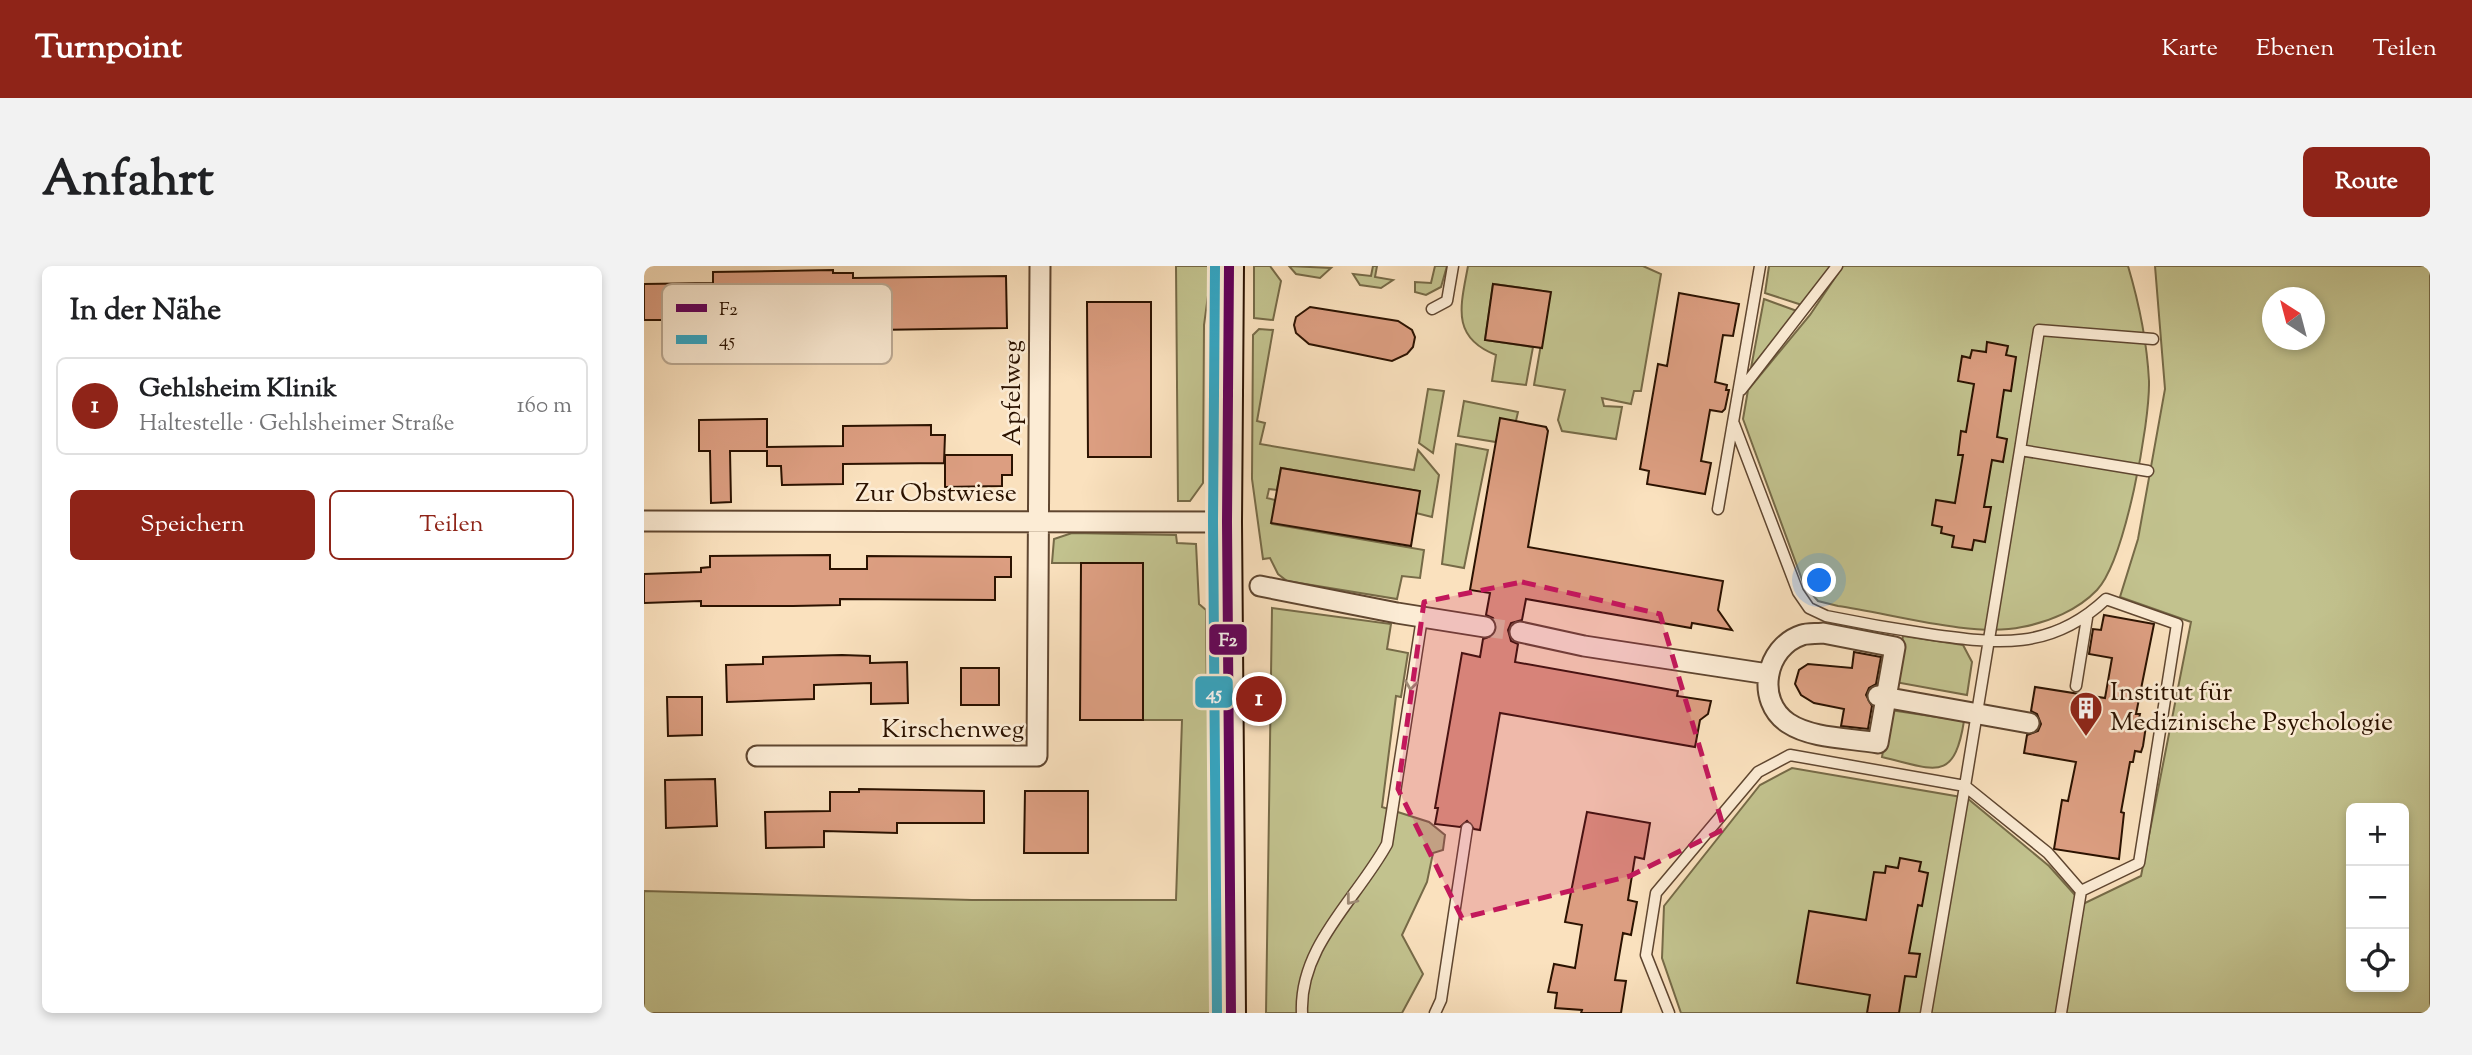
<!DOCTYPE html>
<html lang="de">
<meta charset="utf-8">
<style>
body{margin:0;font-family:"Sorts Mill Goudy",serif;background:#f2f2f2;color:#202124}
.controls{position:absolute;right:21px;bottom:21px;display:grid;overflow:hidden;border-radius:10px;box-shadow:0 4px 10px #0003}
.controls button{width:63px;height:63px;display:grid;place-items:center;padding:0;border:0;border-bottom:2px solid #e0e0e0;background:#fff;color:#202124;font:35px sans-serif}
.compass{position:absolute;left:1618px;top:21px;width:63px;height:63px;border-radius:50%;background:#fff;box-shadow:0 4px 10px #0003;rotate:324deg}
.you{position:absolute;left:1176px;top:315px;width:24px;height:24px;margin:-18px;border:5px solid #fff;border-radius:50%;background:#1a73e8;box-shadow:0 0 0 10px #1a73e833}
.badge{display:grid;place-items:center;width:46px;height:46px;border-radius:50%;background:#8f2418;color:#fff;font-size:23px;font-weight:700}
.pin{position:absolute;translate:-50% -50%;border:4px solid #fff;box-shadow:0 2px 7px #0006}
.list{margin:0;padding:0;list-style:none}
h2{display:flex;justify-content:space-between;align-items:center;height:91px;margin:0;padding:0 28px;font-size:30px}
h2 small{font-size:23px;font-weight:400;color:#757577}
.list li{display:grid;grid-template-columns:46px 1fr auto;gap:21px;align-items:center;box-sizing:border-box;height:98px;margin:0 14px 14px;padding:0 14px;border:2px solid #e0e0e0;border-radius:10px}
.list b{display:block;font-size:26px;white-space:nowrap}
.list p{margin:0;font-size:23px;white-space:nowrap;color:#757577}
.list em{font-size:23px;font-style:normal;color:#757577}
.actions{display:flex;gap:14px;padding:21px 28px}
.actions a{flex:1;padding:16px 0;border:2px solid #8f2418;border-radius:10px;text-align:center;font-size:24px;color:#8f2418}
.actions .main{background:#8f2418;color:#fff}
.icon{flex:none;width:38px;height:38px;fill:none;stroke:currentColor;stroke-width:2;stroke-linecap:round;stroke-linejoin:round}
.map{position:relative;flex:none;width:1786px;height:747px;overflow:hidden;border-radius:10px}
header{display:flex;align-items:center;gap:42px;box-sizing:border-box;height:98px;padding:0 35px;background:#8f2418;color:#fff}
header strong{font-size:33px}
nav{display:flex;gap:38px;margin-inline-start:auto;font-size:24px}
.intro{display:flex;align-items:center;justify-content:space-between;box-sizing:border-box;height:168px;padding:0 42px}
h1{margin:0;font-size:49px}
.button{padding:18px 32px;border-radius:10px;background:#8f2418;color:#fff;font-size:24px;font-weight:700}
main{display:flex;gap:42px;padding:0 42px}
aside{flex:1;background:#fff;border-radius:10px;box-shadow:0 4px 10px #0003}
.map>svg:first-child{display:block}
.green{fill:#c2c28e;stroke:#766a47;stroke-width:2;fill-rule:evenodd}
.building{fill:#dc9e81;stroke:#2b1200;stroke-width:2}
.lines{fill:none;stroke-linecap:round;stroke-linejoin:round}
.street-tunnel{stroke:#dbc2a2;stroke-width:19;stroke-dasharray:19 10;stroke-linecap:butt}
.lane-casing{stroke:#5f4630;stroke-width:13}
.street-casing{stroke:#5f4630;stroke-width:23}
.secondary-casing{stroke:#2b1200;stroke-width:32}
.lane{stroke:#fcecd5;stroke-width:10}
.street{stroke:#fcecd5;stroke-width:19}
.secondary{stroke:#fcecd5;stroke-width:28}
.bus-1-casing{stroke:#fcecd5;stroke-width:16}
.bus-2-casing{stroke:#fcecd5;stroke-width:16}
.bus-1{stroke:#62005b;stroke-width:10}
.bus-2{stroke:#33a7c5;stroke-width:10}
.oneway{stroke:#9e8a75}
.marked{fill:#c2185b;fill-opacity:0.2;stroke:#c2185b;stroke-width:5;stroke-dasharray:14 9;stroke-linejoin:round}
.labels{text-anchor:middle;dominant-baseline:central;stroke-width:5;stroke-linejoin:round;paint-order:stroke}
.street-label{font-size:26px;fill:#2b1200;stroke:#fcecd5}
.poi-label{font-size:26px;fill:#2b1200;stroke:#fcecd5;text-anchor:start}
.key{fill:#fcecd5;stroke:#bdab95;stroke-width:2}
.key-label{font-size:19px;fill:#2b1200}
.line-badge{stroke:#fcecd5;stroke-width:2.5}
.badge-label{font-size:19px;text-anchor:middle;font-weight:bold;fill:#fff}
</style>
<header>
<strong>Turnpoint</strong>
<nav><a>Karte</a><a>Ebenen</a><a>Teilen</a></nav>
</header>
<div class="intro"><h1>Anfahrt</h1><a class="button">Route</a></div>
<main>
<aside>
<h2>In der Nähe<small></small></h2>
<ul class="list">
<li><span class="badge">1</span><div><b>Gehlsheim Klinik</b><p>Haltestelle · Gehlsheimer Straße</p></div><em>160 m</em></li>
</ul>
<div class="actions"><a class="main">Speichern</a><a>Teilen</a></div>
</aside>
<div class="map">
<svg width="1786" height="747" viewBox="0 0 1786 747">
<rect width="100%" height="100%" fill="#fae1be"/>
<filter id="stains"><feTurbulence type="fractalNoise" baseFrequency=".00286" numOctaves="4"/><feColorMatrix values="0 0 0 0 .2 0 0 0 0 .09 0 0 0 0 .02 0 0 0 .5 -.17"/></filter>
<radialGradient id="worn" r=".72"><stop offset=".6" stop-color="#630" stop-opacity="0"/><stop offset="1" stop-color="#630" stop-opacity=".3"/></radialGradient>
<path class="green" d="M532 0H568L560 59 559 217 546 235H534Z
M610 0H626L637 15 629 54 610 52Z
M645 0 687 2 676 12 652 8Z
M729 0H733L731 11 749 14 737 22 716 19 709 8 727 10Z
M791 0H803L797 21 782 29 771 26V16L787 17Z
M824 0H999L1017 8 997 125H990L987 138 958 132 960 140 978 141 972 173 918 165 914 154 921 124 890 119 906 26 849 18 841 74 889 81 882 119 848 115 852 89C806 71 817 39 824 0Z
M1125 0H1188L1158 39 1121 27Z
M1199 0H1484C1495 37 1503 76 1505 115 1506 157 1481 294 1453 324 1434 344 1405 356 1378 361 1329 372 1245 347 1194 340L1174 335 1160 319 1099 153 1104 124 1166 49Z
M1511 0H1786V747H1037L1018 692 1020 640 1116 519 1148 502 1323 532 1405 600 1439 638 1497 610 1547 356 1476 331 1494 273 1521 123ZM1629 32H1671V74H1629ZM1707 542H1760V721H1707Z
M1120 33 1153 45 1107 102Z
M615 63 629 64 613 155 621 157 616 178 770 204 774 184 795 209 788 251 772 247 775 225 637 202 633 224 625 223 623 232 631 234 628 258 780 284 776 312 758 310 753 333 643 315 634 308 626 292 619 293 608 213 609 69Z
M784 123 800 125 789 187 775 177Z
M820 135 874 146 871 159 866 154H858L852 176 814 170Z
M812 178 844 184 820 302 798 298Z
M428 267 532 269 533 277 552 278 555 338 562 344 563 438H572L575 747H0V625L328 634H532L538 454H499V297H408L410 273Z
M628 342 747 358 743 383 764 387 757 431 752 430 738 541 785 556 801 569 799 584 789 587 783 616 758 669 779 708 758 747H622Z
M1259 370 1319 379 1328 396 1323 429 1251 416Z
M1246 444 1320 455C1310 518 1290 503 1238 491Z"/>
<path class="building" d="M189 4V7H209V12L362 10 363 62 229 64V54H0V18L69 17V6Z
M849 18 907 26 898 82 841 74Z
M1035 27 1095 38 1089 70 1079 69 1071 116 1083 119 1082 124H1085L1081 143 1078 146 1066 144 1057 195 1067 197 1061 228 1003 218 1005 205 996 203 1014 98 1023 100Z
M443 36H507V191H444Z
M666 41 754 55 768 64 771 71 769 81 763 88 748 95 665 78 652 67 650 59 652 51Z
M1343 76 1364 80 1362 89 1372 91 1367 125 1360 124 1353 171 1363 173 1359 196 1348 194 1340 241H1347L1341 276 1330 274 1328 284 1308 281 1310 270 1297 267 1298 261 1288 259 1292 234 1311 237 1319 189H1314L1317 165 1322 166 1330 118 1314 115 1318 90 1326 92 1328 84 1342 86Z
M856 152 902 161 904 165 884 281 1079 315 1074 344 1088 364 1048 357 1047 362 882 333 878 354 867 357 864 364 867 375 874 378 871 396 1034 425 1033 430 1067 435 1064 448 1056 454 1051 481 856 447 836 564 830 563 823 555 816 561 791 558 794 542H791L818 387 836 391 839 373 850 369 853 362 849 352 842 349 846 327 826 324Z
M123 153V181L199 180V160L287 159V169H301L300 197 199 198V218L138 219 137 200H123V185H86L87 236 67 237 66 185H55V154Z
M301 189H368V209H358V220L301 221Z
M637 202 776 225 767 280 627 257Z
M186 289V303H223V290L367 291V311H351V334L196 333V339L149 340H57V335L0 337V308L57 306V302L66 301V290Z
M437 297H499V454H436Z
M1460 349 1510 358 1492 448H1496L1494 458 1502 460 1499 480 1497 486 1491 485 1489 496H1486L1477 546 1480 547 1475 593 1410 583 1418 534 1424 535 1432 496 1380 487 1383 469 1394 465 1397 458 1393 448 1387 445 1391 421 1461 432 1468 392 1445 388 1449 363 1457 364Z
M1210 386 1237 391 1232 418 1225 422 1222 429 1228 440 1224 463 1197 460 1200 443 1170 437 1157 429 1151 418 1155 404 1164 398 1208 402Z
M198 389 226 390V397L263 396 264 437 227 438V417L170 419V433L83 436 82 399 119 398V391Z
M317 402H355V439H317Z
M23 431H58V469L24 470Z
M71 513 73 560 22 562 21 514Z
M215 523 340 525V557H253V567L180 565V581L122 582 121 546 186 545V526H215Z
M381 525H444V587H380Z
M943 546 1006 557 1000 593 991 591 984 634 993 636 987 669 979 667 971 714 982 715 977 747H937L938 744 911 742 913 727 904 726 910 698 931 702 938 659 921 656Z
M1256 592 1277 596 1275 605 1284 607 1278 640 1274 639 1265 687 1276 688 1272 711 1261 710 1255 747H1223L1226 729 1153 717 1165 645 1222 654 1230 606 1241 607 1242 600 1254 602Z"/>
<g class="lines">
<path class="street-tunnel" d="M841 361 876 366"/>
<defs>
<path id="lane" d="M788 43 803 35 809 0
M1097 124 1193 0
M1090 158 1154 326 1165 342 1182 350C1216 357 1250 363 1284 368 1353 378 1407 385 1462 333L1533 358 1495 597 1437 625
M1504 205 1376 184 1395 64 1509 73
M1074 243 1116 0
M1432 420 1443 352
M658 747C655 680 713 633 743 578L778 352
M791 747 797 734 823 562
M1025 747 1002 689 1012 627 1114 506 1146 489 1321 520 1376 184
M1282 747 1321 520 1404 587 1437 625 1417 747"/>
<path id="street" d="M0 255 583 256
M616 320 753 347 841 361
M876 366 940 380 1124 408
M1179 367 1251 381 1234 477C1207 472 1168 473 1144 457 1111 435 1121 381 1158 369 1164 367 1173 368 1179 367Z
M1234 430 1385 457
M113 490H393L396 0"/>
<path id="secondary" d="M585 0 583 256 587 747"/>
</defs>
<use href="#lane" class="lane-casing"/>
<use href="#street" class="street-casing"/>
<use href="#secondary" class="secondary-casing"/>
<use href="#lane" class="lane"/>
<use href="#street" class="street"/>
<use href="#secondary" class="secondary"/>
<defs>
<path id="bus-1" d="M585 0 583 256 587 747"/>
<path id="bus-2" d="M571 0 569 256 573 747"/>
</defs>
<use href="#bus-1" class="bus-1-casing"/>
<use href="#bus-2" class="bus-2-casing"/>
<use href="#bus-1" class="bus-1"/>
<use href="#bus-2" class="bus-2"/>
</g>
<defs><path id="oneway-chevron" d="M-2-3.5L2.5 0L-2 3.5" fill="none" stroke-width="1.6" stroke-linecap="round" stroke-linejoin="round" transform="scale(1.75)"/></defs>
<g class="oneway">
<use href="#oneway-chevron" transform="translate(767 419) rotate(98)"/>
<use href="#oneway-chevron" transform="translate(707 634) rotate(128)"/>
</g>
<path class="marked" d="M878 316 1016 348 1080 563 986 610 818 652 754 523 780 336Z"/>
<defs>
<symbol id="building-pin" viewBox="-11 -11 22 30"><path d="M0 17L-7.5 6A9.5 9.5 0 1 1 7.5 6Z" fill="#8f2418" stroke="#fcecd5"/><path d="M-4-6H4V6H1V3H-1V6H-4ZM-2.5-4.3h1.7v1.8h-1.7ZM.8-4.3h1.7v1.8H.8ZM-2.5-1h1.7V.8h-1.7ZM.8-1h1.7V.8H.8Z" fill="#fff"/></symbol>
</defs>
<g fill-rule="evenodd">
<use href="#building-pin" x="1423" y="423" width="38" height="52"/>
</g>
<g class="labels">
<g class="street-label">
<text transform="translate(369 127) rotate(-90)">Apfelweg</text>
<text x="292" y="228">Zur Obstwiese</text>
<text x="309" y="464">Kirschenweg</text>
</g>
<g class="poi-label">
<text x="1466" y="427">Institut für<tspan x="1466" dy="30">Medizinische Psychologie</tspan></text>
</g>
</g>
<rect x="18" y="18" width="230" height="80" rx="10" class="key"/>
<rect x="32" y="38" width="31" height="8" fill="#62005b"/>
<rect x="32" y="69" width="31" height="9" fill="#33a7c5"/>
<g class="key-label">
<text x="75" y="49">F2</text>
<text x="75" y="80">45</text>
</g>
<g class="line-badge">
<rect x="564" y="357" width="40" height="33" rx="7" fill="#62005b"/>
<rect x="550" y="409" width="40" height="34" rx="7" fill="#33a7c5"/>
</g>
<g class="badge-label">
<text x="584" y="380">F2</text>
<text x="570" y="433">45</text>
</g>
<rect width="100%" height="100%" filter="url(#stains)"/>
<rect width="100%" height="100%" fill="url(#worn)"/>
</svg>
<div class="controls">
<button>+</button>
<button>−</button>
<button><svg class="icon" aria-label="locate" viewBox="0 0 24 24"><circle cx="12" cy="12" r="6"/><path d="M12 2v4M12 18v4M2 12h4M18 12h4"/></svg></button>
</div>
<svg class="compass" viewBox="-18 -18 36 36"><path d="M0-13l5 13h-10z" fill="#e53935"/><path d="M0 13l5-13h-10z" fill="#757577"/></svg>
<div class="you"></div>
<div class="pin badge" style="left:615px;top:433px">1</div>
</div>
</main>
